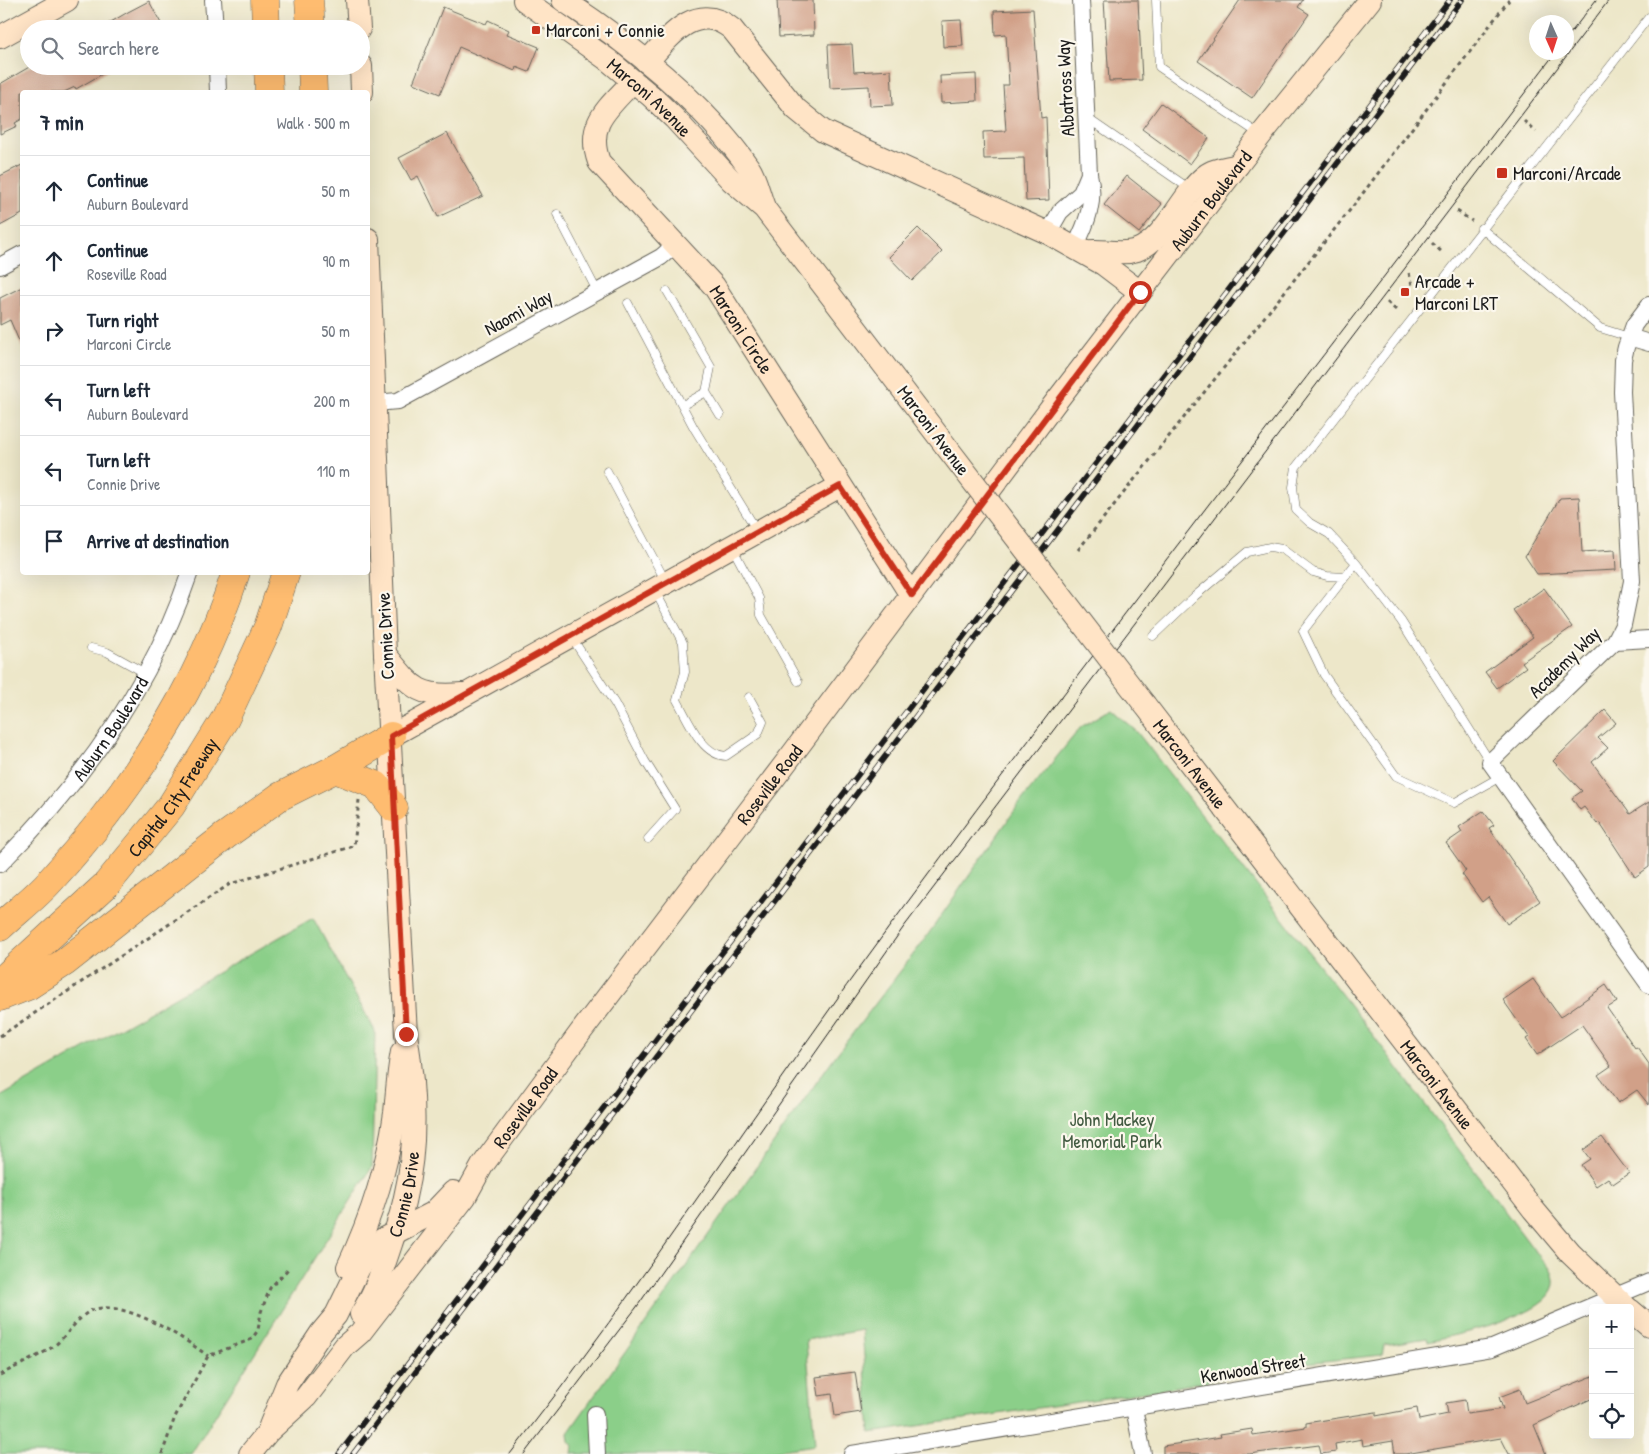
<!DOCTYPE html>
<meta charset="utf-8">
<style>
body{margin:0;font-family:"Patrick Hand",sans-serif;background:#f2f2f3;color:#1f2937}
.controls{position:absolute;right:15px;bottom:15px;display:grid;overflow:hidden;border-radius:5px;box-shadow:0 5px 20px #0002}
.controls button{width:45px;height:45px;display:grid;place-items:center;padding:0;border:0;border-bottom:1px solid #e0e1e3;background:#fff;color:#1f2937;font:25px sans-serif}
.compass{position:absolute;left:1529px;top:15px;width:45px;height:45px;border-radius:50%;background:#fff;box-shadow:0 5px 20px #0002;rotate:177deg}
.stop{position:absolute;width:15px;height:15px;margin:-11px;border:4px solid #c8321e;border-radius:50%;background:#fff}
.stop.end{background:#c8321e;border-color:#fff;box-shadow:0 1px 5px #0008}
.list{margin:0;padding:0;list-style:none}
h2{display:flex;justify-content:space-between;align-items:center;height:65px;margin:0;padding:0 20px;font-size:21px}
h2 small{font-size:16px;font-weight:400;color:#747a83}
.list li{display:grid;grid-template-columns:32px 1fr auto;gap:15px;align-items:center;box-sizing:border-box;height:70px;padding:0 20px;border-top:1px solid #e0e1e3}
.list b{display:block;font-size:19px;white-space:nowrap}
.list p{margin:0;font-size:16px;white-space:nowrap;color:#747a83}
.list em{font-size:16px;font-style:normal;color:#747a83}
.icon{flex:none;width:28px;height:28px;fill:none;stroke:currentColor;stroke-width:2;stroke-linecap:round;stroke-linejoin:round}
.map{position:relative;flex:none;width:1649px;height:1454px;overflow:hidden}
.search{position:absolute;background:#fff;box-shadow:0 5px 20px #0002;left:20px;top:20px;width:350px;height:55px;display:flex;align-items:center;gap:12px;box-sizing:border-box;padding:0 18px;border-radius:28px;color:#747a83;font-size:19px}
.panel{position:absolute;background:#fff;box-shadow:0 5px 20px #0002;left:20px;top:90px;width:350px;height:485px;border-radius:5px}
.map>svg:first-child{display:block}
.green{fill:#8bcf89;stroke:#547652}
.building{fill:#d1a088}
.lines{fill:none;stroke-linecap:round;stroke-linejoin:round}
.lane-casing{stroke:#656359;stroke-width:9}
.street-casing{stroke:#656359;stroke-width:18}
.secondary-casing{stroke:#656359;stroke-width:24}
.highway-casing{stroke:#656359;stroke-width:29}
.path{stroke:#656359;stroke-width:3;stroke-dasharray:4 4;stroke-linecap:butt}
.lane{stroke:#fff;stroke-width:8}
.street{stroke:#fff;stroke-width:16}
.secondary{stroke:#ffe4c6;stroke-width:22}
.highway{stroke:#febc70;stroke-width:28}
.tram{stroke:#1c1c1c;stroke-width:1}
.rail-casing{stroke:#1c1c1c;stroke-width:5.5}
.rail{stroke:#fbf7ec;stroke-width:4;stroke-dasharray:11;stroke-linecap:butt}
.secondary-bridge-casing{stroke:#656359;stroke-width:24;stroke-linecap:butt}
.secondary-bridge{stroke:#ffe4c6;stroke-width:22}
.route{stroke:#c8321e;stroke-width:6}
.poi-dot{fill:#c8321e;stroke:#fbf7ec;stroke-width:2}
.labels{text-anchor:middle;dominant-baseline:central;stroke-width:4.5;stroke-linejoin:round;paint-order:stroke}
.poi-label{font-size:19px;fill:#1c1c1c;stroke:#fbf7ec;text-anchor:start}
.street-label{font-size:19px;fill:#1c1c1c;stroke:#fbf7ec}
.park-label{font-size:19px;fill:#435b42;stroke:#fbf7ec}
</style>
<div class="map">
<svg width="1649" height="1454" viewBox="0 0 1649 1454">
<rect width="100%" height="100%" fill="#fbf7ec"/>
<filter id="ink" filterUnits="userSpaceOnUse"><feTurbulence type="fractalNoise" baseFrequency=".02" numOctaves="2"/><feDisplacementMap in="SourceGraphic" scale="10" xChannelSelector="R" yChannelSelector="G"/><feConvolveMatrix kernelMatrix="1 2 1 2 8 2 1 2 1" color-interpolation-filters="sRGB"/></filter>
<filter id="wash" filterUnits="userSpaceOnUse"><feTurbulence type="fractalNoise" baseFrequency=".0096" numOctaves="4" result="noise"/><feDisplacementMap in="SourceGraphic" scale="20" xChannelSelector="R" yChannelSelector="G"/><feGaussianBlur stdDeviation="1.12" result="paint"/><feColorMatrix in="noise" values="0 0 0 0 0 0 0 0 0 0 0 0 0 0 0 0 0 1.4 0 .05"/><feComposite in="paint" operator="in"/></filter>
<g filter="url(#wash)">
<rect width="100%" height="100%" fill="#ede7c9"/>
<path class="green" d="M1111 709 1137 732 1367 1027 1537 1254C1547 1263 1559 1276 1552 1291 1539 1318 1457 1335 1428 1341L1427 1338 1384 1345 1382 1355 1305 1363 1159 1390 870 1433 862 1330 806 1340 815 1445 755 1454H572L573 1446 569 1441 568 1433 833 1059 922 943 1022 800 1081 727Z
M313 918 375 1031 372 1167 191 1454H0V1097Z"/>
<g id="blocks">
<path class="building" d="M777 0H813L814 35 779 37Z
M1104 0H1138L1142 80 1109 81Z
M1240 0H1303L1298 7 1309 14 1252 98 1198 61Z
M149 1 164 29H99L128 12Z
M443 7 486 24 488 20 509 30 507 34 539 47 529 72 516 67 515 71 459 47 440 94 413 83Z
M1033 9 1041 118 1046 117 1049 200 1026 201 1024 158 984 159 983 132 1006 131 1003 85H1009L1006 34 995 35 994 11Z
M961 20 963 46 943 47 942 21Z
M852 44 854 72 891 70 893 105 870 106 869 86 830 88 828 45Z
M31 66H116L76 89 75 87 64 92H22V119L15 123 17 126 0 134V84Z
M976 74 977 101 941 103 940 76Z
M1161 103 1209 138 1190 164 1142 129Z
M447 133 483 196 438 217 418 176 411 180 399 158Z
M22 165V214L0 226V176Z
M1127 176 1162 204 1139 233 1104 205Z
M918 228 942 252 912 281 889 257Z
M22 287V348L10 320 0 325V298Z
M1579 497 1582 552 1615 550 1616 570 1537 574 1525 556 1560 498Z
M1544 588 1572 627 1522 662 1526 667 1497 688 1485 672 1533 637 1513 610Z
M1605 710 1616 723 1598 738 1608 748 1592 762 1630 814 1649 802V867L1635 877 1599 822 1597 824 1584 807 1580 810 1572 798 1582 791 1553 761Z
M1483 811 1494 825 1489 828 1540 901 1507 924 1488 897 1482 902 1462 874 1466 871 1446 843 1462 832 1459 827Z
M1533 979 1560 1017 1606 985 1617 1002 1607 1008 1635 1048 1637 1047 1649 1064V1105L1637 1090 1618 1103 1598 1075 1611 1066 1582 1025 1537 1055 1526 1039 1529 1037 1503 1000Z
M1602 1137 1629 1173 1613 1184 1608 1178 1596 1186 1581 1165 1590 1159 1583 1150Z
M855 1372 861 1412 835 1416 832 1394 819 1396 816 1377Z
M1593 1376V1398L1534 1425 1546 1454H1509L1501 1438 1405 1454H1395L1393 1441 1363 1446 1362 1439 1335 1444 1336 1452 1321 1454 1319 1445 1249 1454H1163V1446L1221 1437 1220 1434 1252 1429 1253 1435 1306 1427V1423L1376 1412V1416L1417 1408 1419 1420 1448 1414 1446 1403 1465 1400 1467 1414 1503 1409 1499 1397 1520 1389 1525 1403Z"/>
</g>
</g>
<g filter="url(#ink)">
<use href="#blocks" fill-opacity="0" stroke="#656359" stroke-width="1"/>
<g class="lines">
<defs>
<path id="lane" d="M1156 0 1159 67 1259 134
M1087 118 1190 189
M557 214 597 291
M1481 228 1600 328 1629 337
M667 291 711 367 706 392 720 415
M628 303 694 428 756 529
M683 405 706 392
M607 471 666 582
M732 547 759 598 761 615 798 681
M1356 563 1303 631 1324 675 1396 776 1454 803 1500 777
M655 591 683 643 685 672 677 700C688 719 701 755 726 756L758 734 763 722 749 697
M1153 636 1195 596 1247 552 1270 547 1282 549 1313 572 1327 576 1345 577
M572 638 615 704 645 761 675 809 648 839
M91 648 107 652 145 673
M1490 762 1401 621 1356 563 1329 534 1310 523 1296 510 1293 487 1296 467 1649 17"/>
<g id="street">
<path d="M213 0 215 29"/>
<path d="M217 66 218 92"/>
<path d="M1048 233 1060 212 1081 193 1089 174"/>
<path d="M1075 247C1087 223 1096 201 1089 174L1081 0"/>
<path d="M0 266 22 254"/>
<path d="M1649 305 1634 325 1626 347 1623 360 1622 392 1632 581 1623 625 1615 641 1490 762 1649 985"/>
<path d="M1629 337 1649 343"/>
<path d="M375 403 398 401 661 257 676 244"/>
<path d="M1615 641 1649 639"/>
<path id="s1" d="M0 864C83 781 152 685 190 572"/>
<path d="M1134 1408 1143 1454"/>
<path d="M595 1414 597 1454"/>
<path d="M852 1454 1492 1348 1649 1282"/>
</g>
<g id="secondary">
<path d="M357 0 359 29"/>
<path id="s2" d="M524 0 608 60 651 96 674 118 731 180 764 208 945 445"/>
<path d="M563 0C628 42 705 104 749 168 756 178 759 195 764 207"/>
<path d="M0 37 67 0"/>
<path d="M647 62C669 37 696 0 732 29L796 109 823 131 1048 233 1103 264 1140 292"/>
<path d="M361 66 362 92"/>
<path id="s3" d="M633 81C609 108 585 123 599 162L714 286 911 595"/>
<path d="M1083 252C1100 248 1119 256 1137 250 1166 239 1181 195 1205 176 1213 169 1228 168 1238 165"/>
<path d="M385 654C412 687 417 698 462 694"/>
<path id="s4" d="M1145 705 1533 1209 1570 1253 1627 1308"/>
<path d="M391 736 840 486"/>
<path d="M348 1267C371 1218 388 1166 395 1113 397 1092 398 1072 402 1052"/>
<path d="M1630 1310 1649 1326"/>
<path id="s5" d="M361 1314C375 1294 383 1268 391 1244 396 1229 402 1213 405 1197 418 1143 415 1088 406 1034L385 654 368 239"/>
<path d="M270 1426 287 1384 321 1333 336 1315 359 1268 371 1251 383 1239 433 1213 453 1192"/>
<path id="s6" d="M250 1454 268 1432 306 1397 345 1346 360 1333 465 1197 482 1166 580 1033 794 752 1055 403 1261 135 1370 0"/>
</g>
<g id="highway">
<path d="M265 0 266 29"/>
<path d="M309 0 311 29"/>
<path d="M268 66 269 92"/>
<path d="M312 66 313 92"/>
<path d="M335 769 376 785 394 808"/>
<path d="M0 927C17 911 36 897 51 880 132 791 199 688 236 572"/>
<path id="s7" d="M0 982 107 884 171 806 225 719 268 627 286 572"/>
<path d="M0 997 28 986 65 962 225 836 279 797 335 769 391 736"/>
</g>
</defs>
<use href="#lane" class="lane-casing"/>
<use href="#street" class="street-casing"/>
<use href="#secondary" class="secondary-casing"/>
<use href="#highway" class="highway-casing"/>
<path class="path" d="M1524 121 1536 132
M1457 211 1472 221
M1432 243 1443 253
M1409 273 1412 285
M1387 302 1396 310
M1078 550 1354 205 1509 0
M0 1036 230 884 354 846 359 800
M0 1375C18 1365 38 1357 54 1346 67 1336 77 1318 90 1311 120 1296 184 1338 208 1356
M162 1454 175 1417 208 1356 252 1339 258 1330 261 1312 270 1288 288 1269"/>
<use href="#lane" class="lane"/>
<use href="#street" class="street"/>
<use href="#secondary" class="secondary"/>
<use href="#highway" class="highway"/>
<path class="tram" d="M1566 39 1596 0
M510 1454C646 1281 764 1096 895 919 1111 627 1336 341 1556 52
M524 1454 636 1308 903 928 1609 0"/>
<defs>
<path id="rail" d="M339 1454 1450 0
M353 1454 1462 0"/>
</defs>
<use href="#rail" class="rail-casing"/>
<use href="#rail" class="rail"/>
<defs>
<path id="secondary-bridge" d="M945 445 1145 705"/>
</defs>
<use href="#secondary-bridge" class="secondary-bridge-casing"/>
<use href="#secondary-bridge" class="secondary-bridge"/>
</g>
</g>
<g class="lines" filter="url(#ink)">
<path class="route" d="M406 1034 391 736 840 486 912 595 1140 292"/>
</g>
<g class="poi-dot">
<rect x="531" y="25" width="10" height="10" rx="2.5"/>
<rect x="1496" y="167" width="12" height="12" rx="2.5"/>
<rect x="1400" y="287" width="10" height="10" rx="2.5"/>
</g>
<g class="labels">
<g class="poi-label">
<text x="546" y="30">Marconi + Connie</text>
<text x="1513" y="173">Marconi/Arcade</text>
<text x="1415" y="281">Arcade +<tspan x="1415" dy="22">Marconi LRT</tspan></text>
</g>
<g class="street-label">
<text transform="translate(1065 88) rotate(-93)">Albatross Way</text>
<text stroke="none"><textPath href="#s2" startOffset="159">Marconi Avenue</textPath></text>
<text stroke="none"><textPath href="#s6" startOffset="1581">Auburn Boulevard</textPath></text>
<text transform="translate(518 312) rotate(-29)">Naomi Way</text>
<text stroke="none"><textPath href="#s3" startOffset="315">Marconi Circle</textPath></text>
<text transform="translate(934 430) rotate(53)">Marconi Avenue</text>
<text transform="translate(385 636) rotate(-93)">Connie Drive</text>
<text transform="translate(1564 662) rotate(-45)">Academy Way</text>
<text stroke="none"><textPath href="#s1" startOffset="175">Auburn Boulevard</textPath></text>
<text stroke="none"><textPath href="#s4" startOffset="74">Marconi Avenue</textPath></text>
<text stroke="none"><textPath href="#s6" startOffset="849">Roseville Road</textPath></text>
<text stroke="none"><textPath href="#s7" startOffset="254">Capital City Freeway</textPath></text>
<text stroke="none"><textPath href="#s4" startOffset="479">Marconi Avenue</textPath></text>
<text stroke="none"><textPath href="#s6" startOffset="444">Roseville Road</textPath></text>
<text stroke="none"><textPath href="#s5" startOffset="128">Connie Drive</textPath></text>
<text transform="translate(1253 1368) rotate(-9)">Kenwood Street</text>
</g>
<g class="park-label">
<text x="1112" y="1119">John Mackey<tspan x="1112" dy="22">Memorial Park</tspan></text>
</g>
</g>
</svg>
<div class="controls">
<button>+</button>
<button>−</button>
<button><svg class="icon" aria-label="locate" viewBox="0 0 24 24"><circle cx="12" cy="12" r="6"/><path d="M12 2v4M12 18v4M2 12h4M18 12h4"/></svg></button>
</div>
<svg class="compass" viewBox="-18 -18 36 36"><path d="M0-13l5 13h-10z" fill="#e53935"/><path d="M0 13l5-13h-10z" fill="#747a83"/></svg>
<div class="stop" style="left:1140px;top:292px"></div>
<div class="stop end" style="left:406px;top:1034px"></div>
<div class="search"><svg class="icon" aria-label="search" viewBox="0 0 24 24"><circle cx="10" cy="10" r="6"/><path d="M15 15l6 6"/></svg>Search here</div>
<section class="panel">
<h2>7 min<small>Walk · 500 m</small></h2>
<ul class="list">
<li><svg class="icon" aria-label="ahead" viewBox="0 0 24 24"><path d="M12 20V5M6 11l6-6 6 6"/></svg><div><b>Continue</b><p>Auburn Boulevard</p></div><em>50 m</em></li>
<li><svg class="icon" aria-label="ahead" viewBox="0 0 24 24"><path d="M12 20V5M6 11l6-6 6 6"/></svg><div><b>Continue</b><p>Roseville Road</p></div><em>90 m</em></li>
<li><svg class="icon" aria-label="right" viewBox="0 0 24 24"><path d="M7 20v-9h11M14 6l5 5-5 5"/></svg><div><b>Turn right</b><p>Marconi Circle</p></div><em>50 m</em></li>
<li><svg class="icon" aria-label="left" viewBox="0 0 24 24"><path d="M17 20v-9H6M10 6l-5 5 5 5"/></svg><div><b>Turn left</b><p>Auburn Boulevard</p></div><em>200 m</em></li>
<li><svg class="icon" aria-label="left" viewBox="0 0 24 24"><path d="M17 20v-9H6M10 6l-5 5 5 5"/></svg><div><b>Turn left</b><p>Connie Drive</p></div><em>110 m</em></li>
<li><svg class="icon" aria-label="arrive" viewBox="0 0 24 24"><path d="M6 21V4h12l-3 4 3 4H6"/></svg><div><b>Arrive at destination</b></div></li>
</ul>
</section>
</div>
